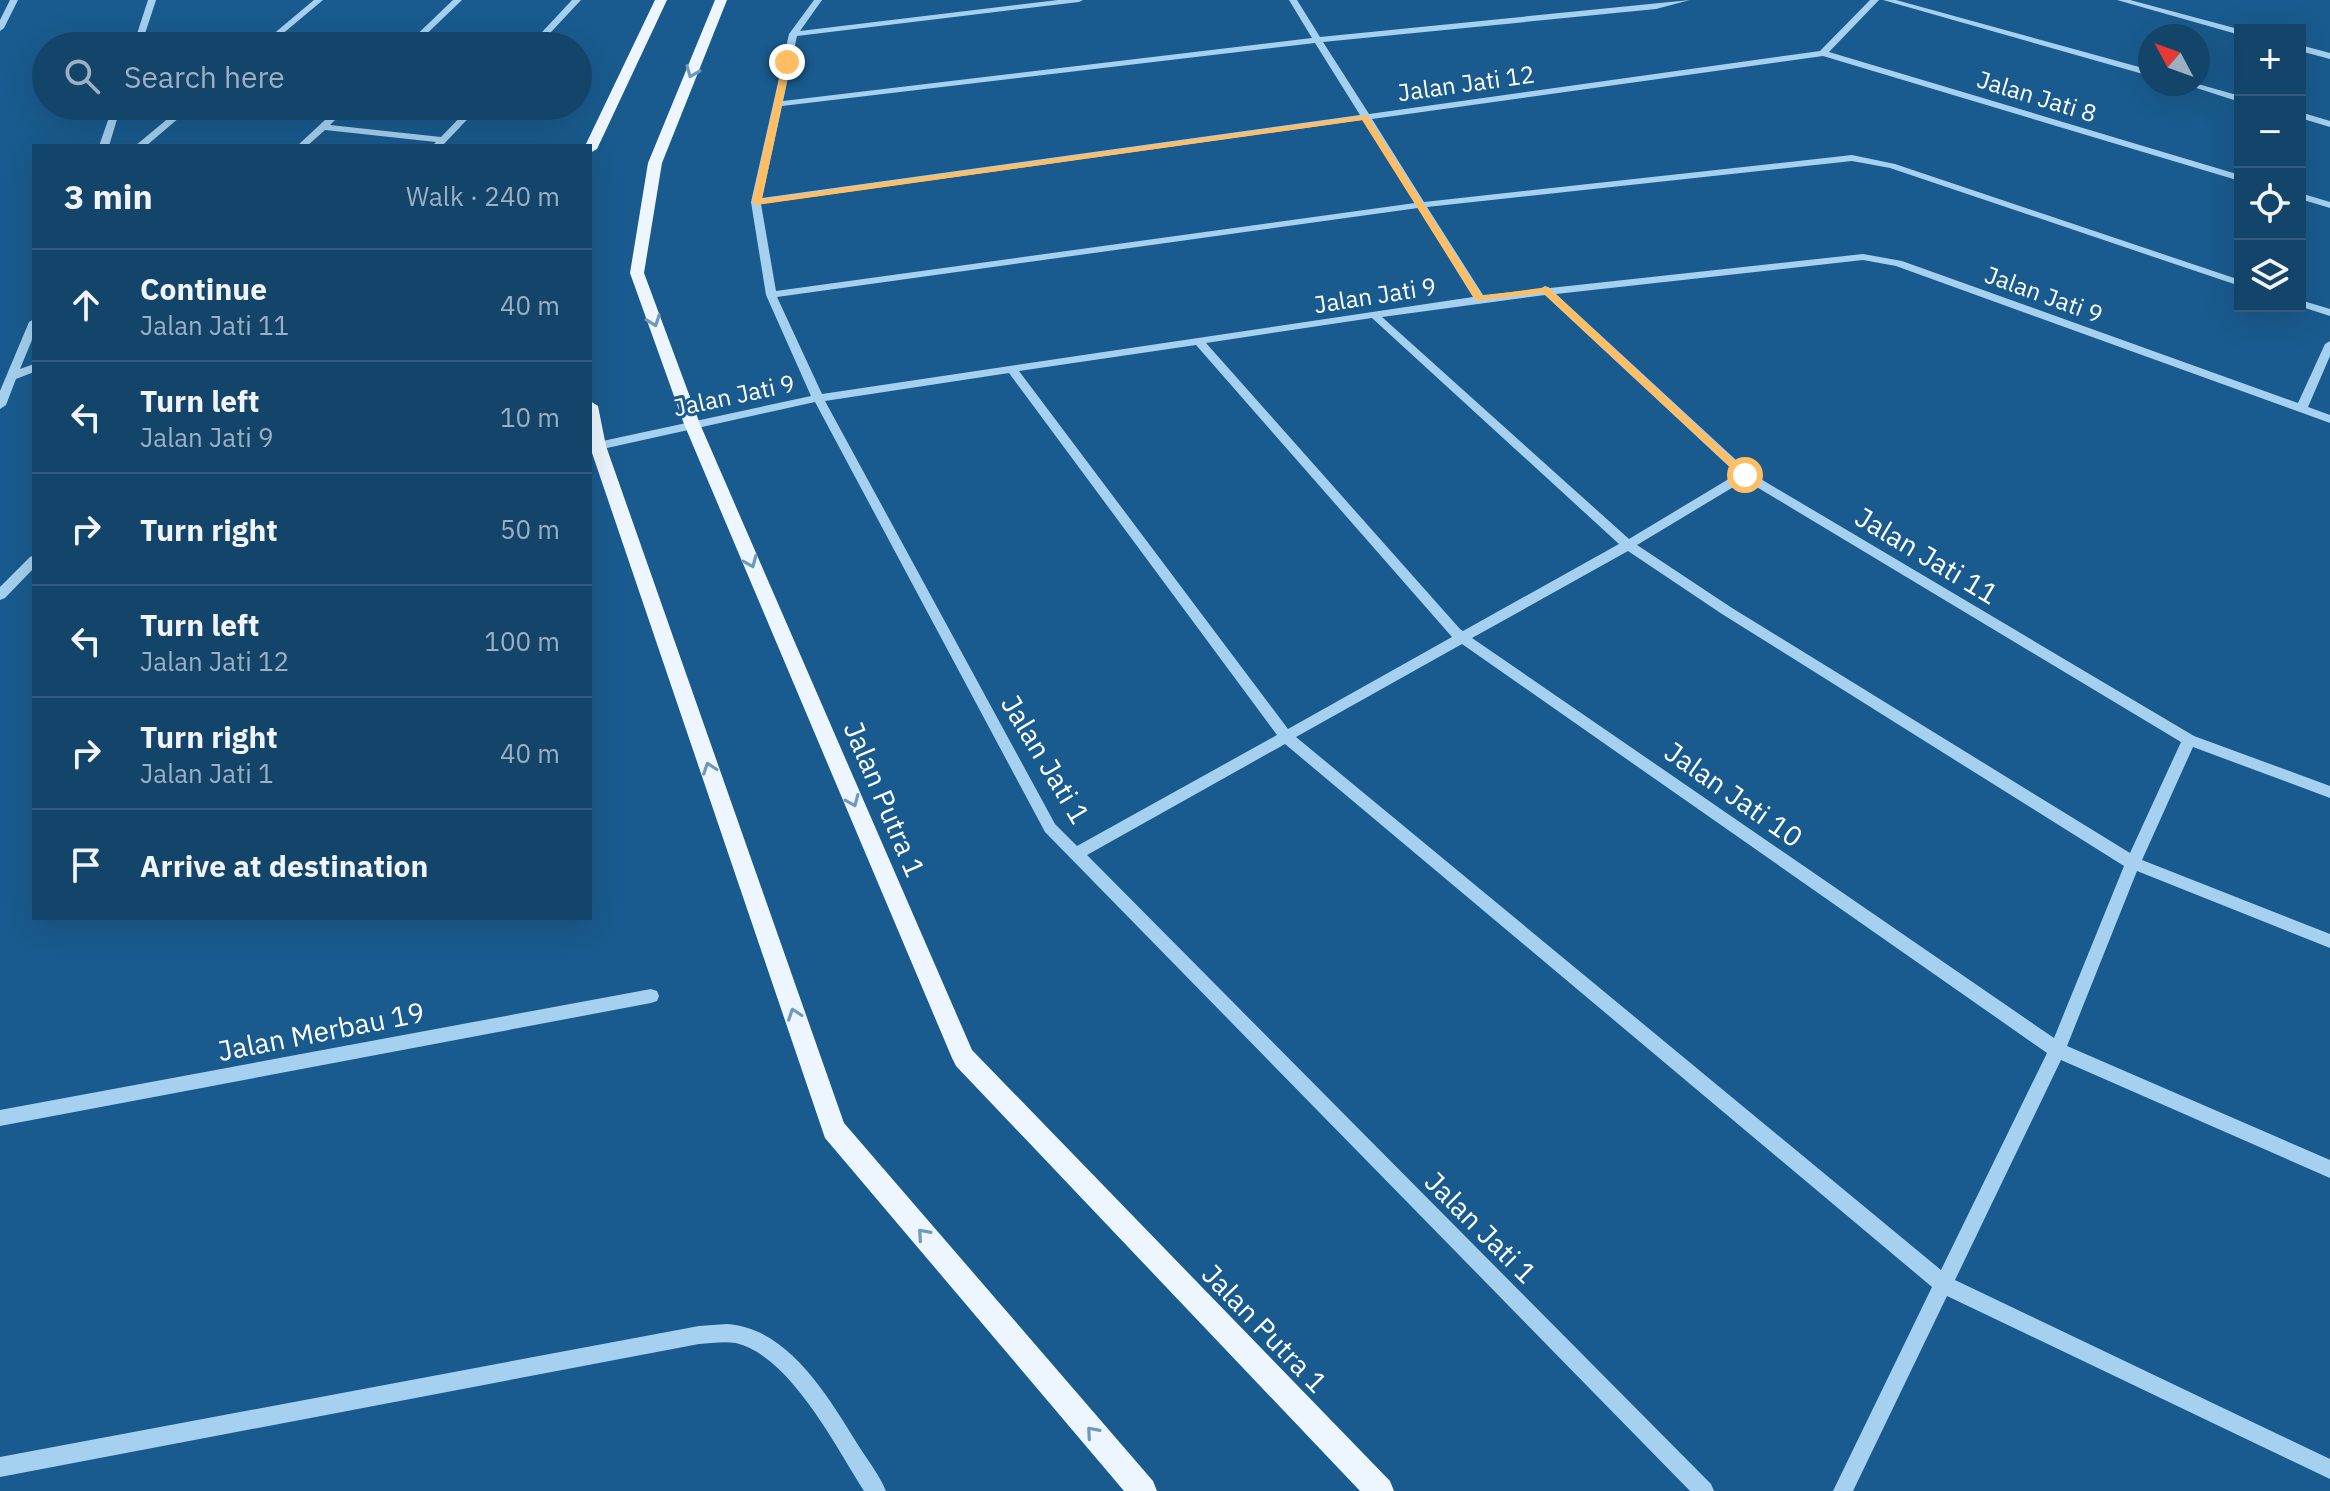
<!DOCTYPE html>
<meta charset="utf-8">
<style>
body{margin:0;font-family:"IBM Plex Sans",sans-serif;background:#1c4b70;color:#f1f3f6}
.controls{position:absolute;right:24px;top:24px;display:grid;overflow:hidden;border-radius:0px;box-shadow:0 8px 32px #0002}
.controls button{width:72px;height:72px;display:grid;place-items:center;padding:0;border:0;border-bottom:2px solid #325c7e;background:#13446a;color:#f1f3f6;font:40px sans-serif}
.compass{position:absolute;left:2138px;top:24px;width:72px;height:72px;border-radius:50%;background:#13446a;box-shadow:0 8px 32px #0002;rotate:311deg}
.stop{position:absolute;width:24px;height:24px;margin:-18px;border:6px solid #ffbe63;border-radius:50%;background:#fff}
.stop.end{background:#ffbe63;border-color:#fff;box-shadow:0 2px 8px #0008}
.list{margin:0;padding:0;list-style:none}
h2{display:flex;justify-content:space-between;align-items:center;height:104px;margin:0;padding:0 32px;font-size:34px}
h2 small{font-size:26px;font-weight:400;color:#9db0c1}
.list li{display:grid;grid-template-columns:52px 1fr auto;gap:24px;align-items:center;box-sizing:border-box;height:112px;padding:0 32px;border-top:2px solid #325c7e}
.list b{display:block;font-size:30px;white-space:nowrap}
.list p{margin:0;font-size:26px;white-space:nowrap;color:#9db0c1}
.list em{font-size:26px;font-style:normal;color:#9db0c1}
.icon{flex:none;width:44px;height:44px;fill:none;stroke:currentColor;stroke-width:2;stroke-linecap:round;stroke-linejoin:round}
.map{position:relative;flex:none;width:2330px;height:1491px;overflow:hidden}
.search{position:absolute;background:#13446a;box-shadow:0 8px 32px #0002;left:32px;top:32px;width:560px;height:88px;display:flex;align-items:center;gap:20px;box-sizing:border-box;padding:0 28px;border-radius:44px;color:#9db0c1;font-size:30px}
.panel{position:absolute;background:#13446a;box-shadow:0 8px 32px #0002;left:32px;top:144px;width:560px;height:776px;border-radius:0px}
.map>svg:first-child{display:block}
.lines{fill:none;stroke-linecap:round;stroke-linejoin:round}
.minor{fill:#a5d0ef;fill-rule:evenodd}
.major{fill:#edf6ff;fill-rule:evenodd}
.oneway{stroke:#6e99bb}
.route{fill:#ffbe63}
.labels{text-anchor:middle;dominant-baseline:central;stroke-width:6;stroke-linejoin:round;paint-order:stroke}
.far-street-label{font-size:24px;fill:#fff;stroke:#195b8e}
.street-label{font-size:28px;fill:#fff;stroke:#195b8e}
</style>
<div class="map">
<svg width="2330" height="1491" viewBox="0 0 2330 1491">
<rect width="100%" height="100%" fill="#195b8e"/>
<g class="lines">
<path class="minor" d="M10 0H18L4 28 0 31V20Z
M148 0H156L141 46H133Z
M314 0H323L268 46H259Z
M453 0H462L414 46H405Z
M572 0H581L538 46H529Z
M814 0H822L800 31 1058 0H1083L1079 2 797 36 783 101 1312 38 1289 0H1297L1320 37 1690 0 1656 9 1323 42 1369 114 1820 51 1870 0H1879L1829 52 2240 175V181L1823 56 1372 119 1424 202 1852 155 1895 164 2240 280V286L1890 168 1852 161 1427 207 1483 295 1540 289 1545 286 1550 288 1863 254 1902 261 2298 403 2325 344 2330 341V356L2308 407 2330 415V423L1896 266 1863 260 1556 294 1749 472 2194 736 2330 786V798L2193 747 2142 860 2330 934V948L2137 871 2067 1046 2330 1160V1178L2061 1060 1955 1280 2330 1459V1479L1947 1296 1853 1491H1833L1932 1287 1285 744 1087 855 1711 1484 1714 1491H1690L1045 832 815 402 598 450 594 449 592 446 598 442 811 396 766 295 751 202 789 34ZM1315 43 1360 115 762 198 782 106ZM1363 120 1415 203 776 291 761 204ZM1418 208 1473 297 822 394 777 297ZM1545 295 1737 474 1629 539 1382 317ZM1372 318 1619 544 1463 631 1460 629 1206 343ZM1196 345 1452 637 1288 729 1019 371ZM1009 373 1277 735 1077 846 1055 824 825 401ZM1745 480 2181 742 2130 853 1732 608 1637 545ZM1628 551 1722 614 2124 866 2054 1038 1472 638ZM1462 644 2047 1053 1941 1270 1296 737Z
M1883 0H1896L2150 70V76Z
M2117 0H2130L2242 30H2240V35Z
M2300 45 2330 53V59L2300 51Z
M2184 84H2198L2240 96V102Z
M113 106H121L109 146H99Z
M183 106H193L146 146H135Z
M340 106H349L330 125 441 137 471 106H480L442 146H432L436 142 325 130 307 146H297Z
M2300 112 2330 121V127L2300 118Z
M2300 193 2330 202V208L2300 199Z
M2300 300 2330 309V316L2299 306Z
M34 319V335L20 369 34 364V372L16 379 6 405 0 409V391L29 322Z
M34 555V568L5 598 0 600V587L30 557Z
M651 989 657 991 659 996 657 1001 651 1003 0 1126V1110Z
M727 1324C790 1328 830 1400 860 1448 869 1462 880 1476 886 1491H864C836 1447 790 1356 736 1343 724 1341 711 1343 699 1344L0 1477V1457L699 1326Z"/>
<path class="major" d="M655 0H667L597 149 590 153V146H585Z
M715 0H727L662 163 644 273 700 424 972 1050 1390 1481 1394 1491H1360L956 1066 952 1058 684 424 630 273 648 163Z
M590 401 598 406 606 446 844 1123 1153 1481 1157 1491H1124L825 1138 590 447Z"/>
</g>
<defs><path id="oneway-chevron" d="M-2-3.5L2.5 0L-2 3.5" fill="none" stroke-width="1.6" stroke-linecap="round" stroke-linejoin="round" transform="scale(2)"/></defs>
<g class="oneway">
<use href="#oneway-chevron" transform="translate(692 72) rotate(112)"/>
<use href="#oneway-chevron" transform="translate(654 321) rotate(70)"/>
<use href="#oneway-chevron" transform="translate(751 562) rotate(67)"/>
<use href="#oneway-chevron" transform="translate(709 768) rotate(-109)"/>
<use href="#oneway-chevron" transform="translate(853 801) rotate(67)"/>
<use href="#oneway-chevron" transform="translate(794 1014) rotate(-109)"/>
<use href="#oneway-chevron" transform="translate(923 1234) rotate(-131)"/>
<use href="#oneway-chevron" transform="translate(1092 1432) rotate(-131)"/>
</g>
<path class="route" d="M787 60 791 62 762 199 1367 115 1482 296 1548 287 1750 475 1741 477 1543 293 1476 301 1362 120 756 205 752 202 783 62Z"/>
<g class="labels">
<g class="far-street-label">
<text transform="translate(1466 83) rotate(-8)">Jalan Jati 12</text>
<text transform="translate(2037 96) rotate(17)">Jalan Jati 8</text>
<text transform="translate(2044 294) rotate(20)">Jalan Jati 9</text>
<text transform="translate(1375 295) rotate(-9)">Jalan Jati 9</text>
<text transform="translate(734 395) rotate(-12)">Jalan Jati 9</text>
</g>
<g class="street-label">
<text transform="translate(1927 555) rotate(31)">Jalan Jati 11</text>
<text transform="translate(1046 759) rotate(59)">Jalan Jati 1</text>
<text transform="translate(1734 794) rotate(35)">Jalan Jati 10</text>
<text transform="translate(885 799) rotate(67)">Jalan Putra 1</text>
<text transform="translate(321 1031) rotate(-11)">Jalan Merbau 19</text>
<text transform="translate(1481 1227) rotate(45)">Jalan Jati 1</text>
<text transform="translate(1265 1328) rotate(46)">Jalan Putra 1</text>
</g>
</g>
</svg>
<div class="controls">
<button>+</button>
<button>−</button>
<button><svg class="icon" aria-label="locate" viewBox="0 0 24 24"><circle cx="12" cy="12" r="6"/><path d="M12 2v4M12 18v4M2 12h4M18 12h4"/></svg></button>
<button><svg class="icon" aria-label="layers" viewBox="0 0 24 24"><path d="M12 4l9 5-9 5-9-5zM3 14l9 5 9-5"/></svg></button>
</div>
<svg class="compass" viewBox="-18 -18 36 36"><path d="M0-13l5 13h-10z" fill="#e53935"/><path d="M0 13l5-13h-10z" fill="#9db0c1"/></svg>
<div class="stop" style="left:1745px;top:475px"></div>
<div class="stop end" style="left:787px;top:62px"></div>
<div class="search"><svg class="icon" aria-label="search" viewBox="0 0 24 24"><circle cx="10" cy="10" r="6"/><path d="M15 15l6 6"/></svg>Search here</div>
<section class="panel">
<h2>3 min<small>Walk · 240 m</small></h2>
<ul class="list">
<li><svg class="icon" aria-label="ahead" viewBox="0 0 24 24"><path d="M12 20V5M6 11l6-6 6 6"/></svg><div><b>Continue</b><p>Jalan Jati 11</p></div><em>40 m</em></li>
<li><svg class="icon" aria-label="left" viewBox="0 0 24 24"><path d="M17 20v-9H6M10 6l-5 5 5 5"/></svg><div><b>Turn left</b><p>Jalan Jati 9</p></div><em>10 m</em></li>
<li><svg class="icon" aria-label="right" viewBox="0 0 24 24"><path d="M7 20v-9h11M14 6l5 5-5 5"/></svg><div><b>Turn right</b></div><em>50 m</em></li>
<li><svg class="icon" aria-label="left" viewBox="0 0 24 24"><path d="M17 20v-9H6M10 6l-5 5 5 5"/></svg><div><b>Turn left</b><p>Jalan Jati 12</p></div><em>100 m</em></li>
<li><svg class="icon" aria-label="right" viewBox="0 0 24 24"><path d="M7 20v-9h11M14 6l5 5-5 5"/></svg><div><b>Turn right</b><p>Jalan Jati 1</p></div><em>40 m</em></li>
<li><svg class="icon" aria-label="arrive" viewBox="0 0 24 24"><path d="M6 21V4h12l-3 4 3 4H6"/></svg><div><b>Arrive at destination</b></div></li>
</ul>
</section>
</div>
